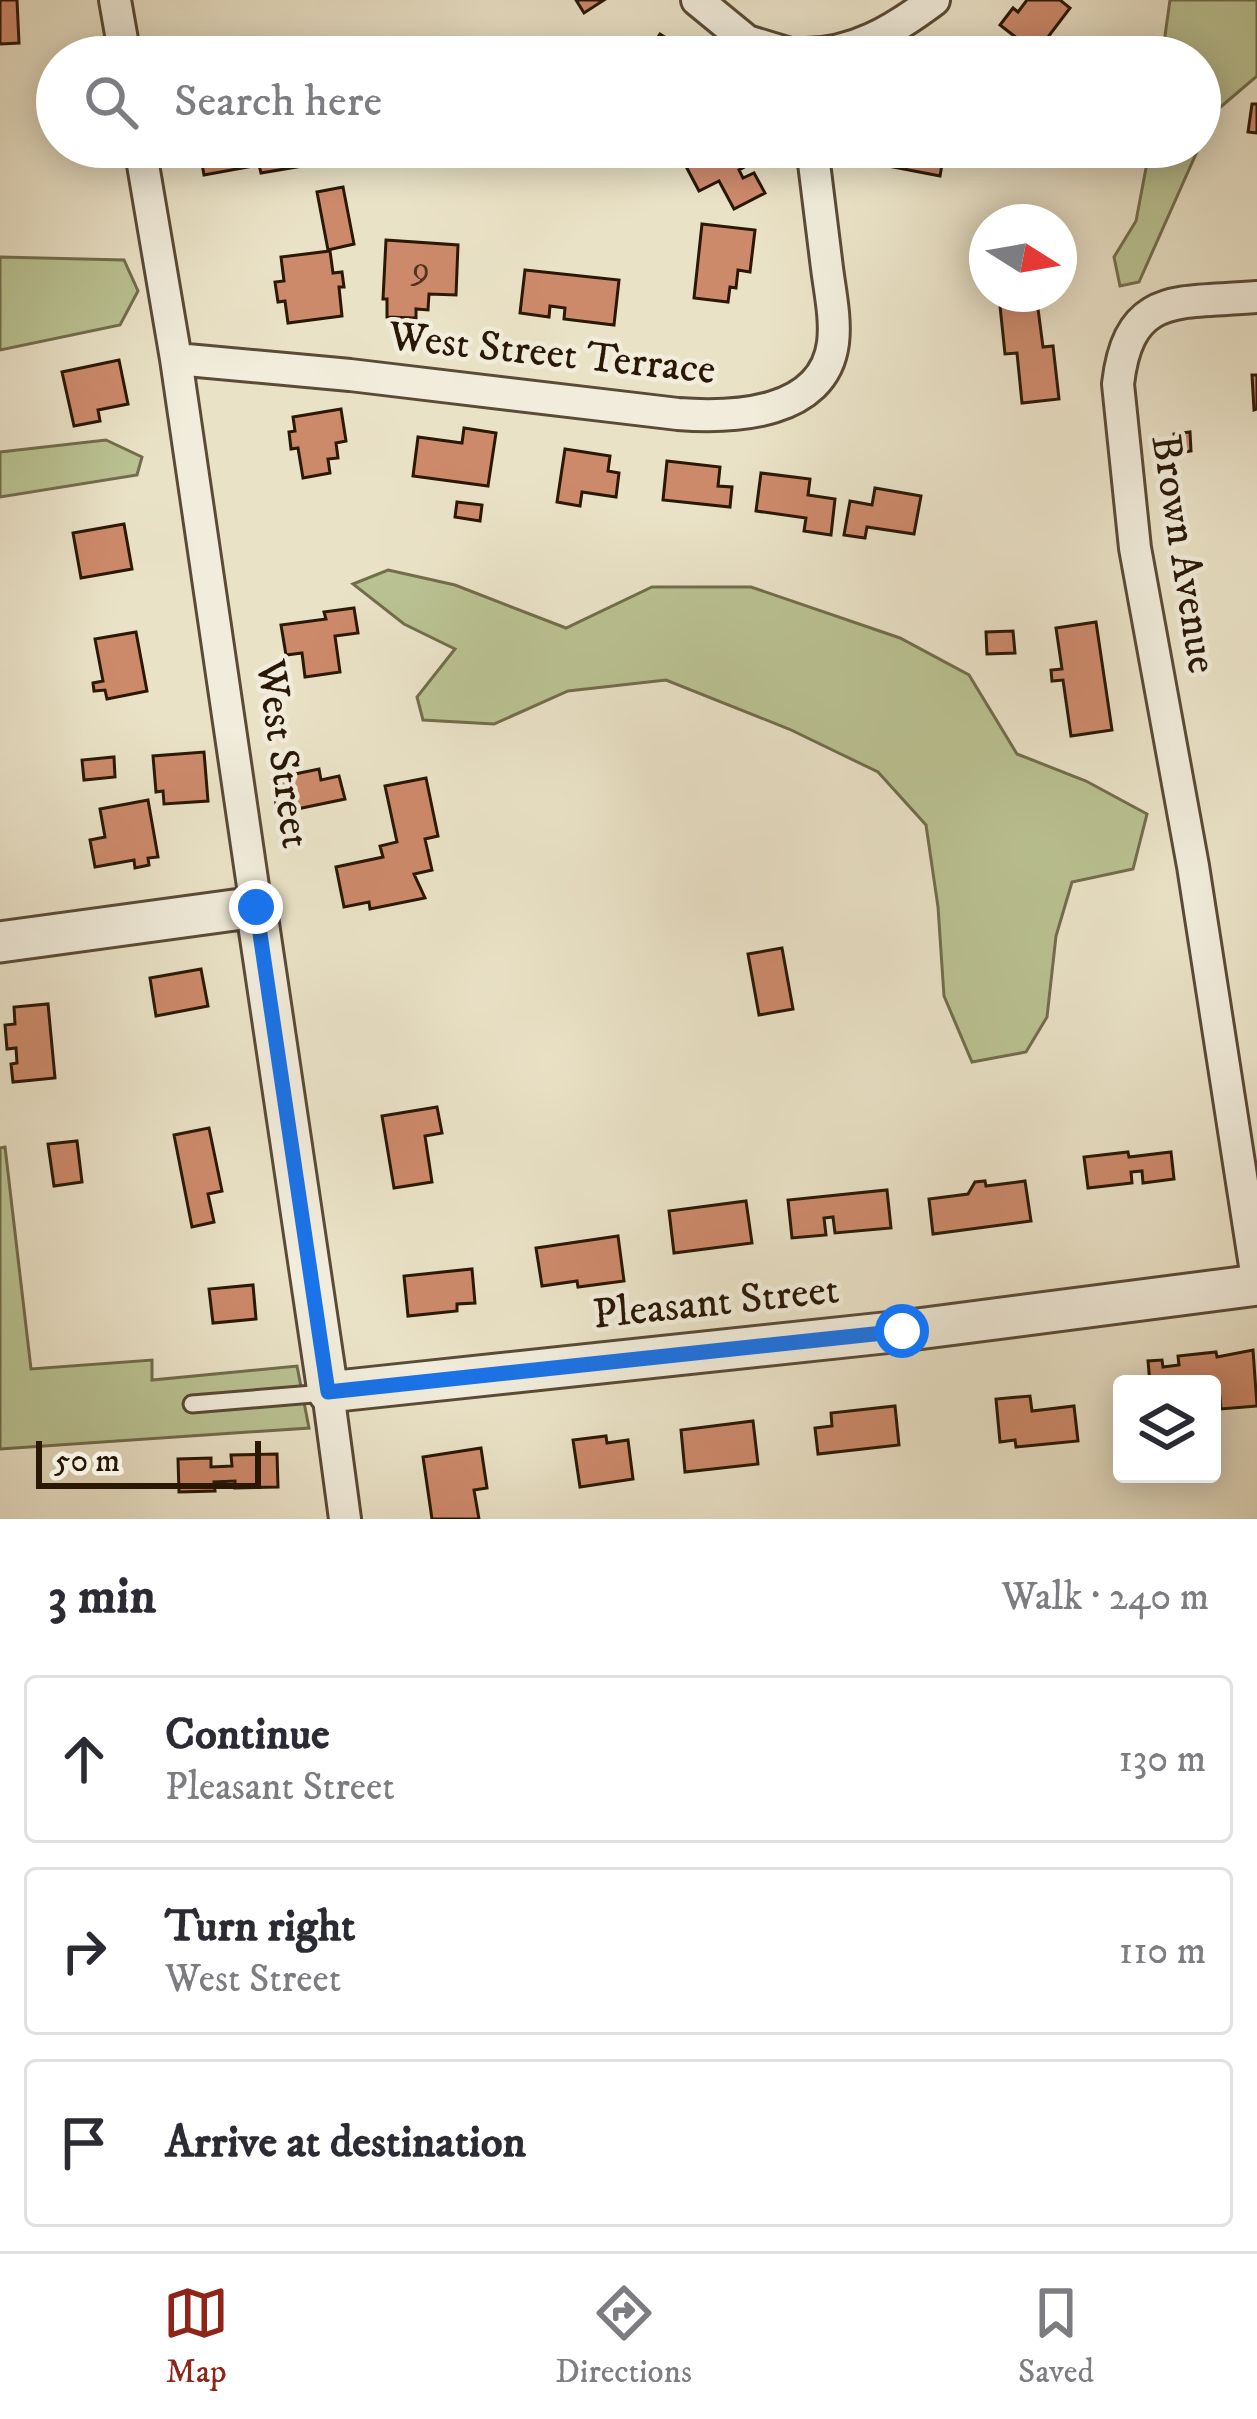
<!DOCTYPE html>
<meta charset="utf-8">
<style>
body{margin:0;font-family:"IM FELL DW Pica",serif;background:#f7f7f7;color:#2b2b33}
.controls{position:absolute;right:36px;bottom:36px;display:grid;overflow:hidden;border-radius:12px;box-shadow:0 6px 30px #0003}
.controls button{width:108px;height:108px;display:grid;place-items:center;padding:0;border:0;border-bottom:3px solid #e1e1e2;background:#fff;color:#2b2b33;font:60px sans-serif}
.compass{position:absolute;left:969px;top:204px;width:108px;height:108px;border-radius:50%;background:#fff;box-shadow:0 6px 30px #0003;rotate:101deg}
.scale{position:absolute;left:36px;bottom:30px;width:225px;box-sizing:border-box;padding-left:12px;border:6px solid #2a1805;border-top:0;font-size:33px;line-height:42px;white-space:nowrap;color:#2a1805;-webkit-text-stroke:9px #f1ecdb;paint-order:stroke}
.stop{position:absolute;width:36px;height:36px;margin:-27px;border:9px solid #1a73e8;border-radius:50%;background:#fff}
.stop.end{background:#1a73e8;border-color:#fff;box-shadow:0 3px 12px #0008}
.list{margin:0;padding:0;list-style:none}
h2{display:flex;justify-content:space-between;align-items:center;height:156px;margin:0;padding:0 48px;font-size:51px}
h2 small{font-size:39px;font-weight:400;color:#7c7c81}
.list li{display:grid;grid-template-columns:78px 1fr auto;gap:36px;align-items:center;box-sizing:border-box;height:168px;margin:0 24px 24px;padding:0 24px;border:3px solid #e1e1e2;border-radius:12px}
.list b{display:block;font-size:45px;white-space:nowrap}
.list p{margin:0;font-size:39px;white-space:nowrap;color:#7c7c81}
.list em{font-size:39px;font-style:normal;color:#7c7c81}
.icon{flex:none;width:66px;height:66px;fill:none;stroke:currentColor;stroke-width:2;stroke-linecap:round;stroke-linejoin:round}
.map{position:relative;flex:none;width:1257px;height:1519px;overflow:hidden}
.search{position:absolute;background:#fff;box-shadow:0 6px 30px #0003;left:36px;right:36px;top:36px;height:132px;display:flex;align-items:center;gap:30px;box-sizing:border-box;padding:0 42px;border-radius:66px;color:#7c7c81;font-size:45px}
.sheet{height:732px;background:#fff}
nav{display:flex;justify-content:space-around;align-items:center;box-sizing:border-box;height:168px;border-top:3px solid #e1e1e2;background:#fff;font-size:33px;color:#7c7c81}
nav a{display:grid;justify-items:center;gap:6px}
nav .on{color:#8f2418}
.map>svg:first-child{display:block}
.green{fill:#bac293;stroke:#726d4c;stroke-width:3}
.building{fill:#cd8a6b;stroke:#2a1805;stroke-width:3}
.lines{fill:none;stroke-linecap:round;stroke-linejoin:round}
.service-casing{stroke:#5a4a36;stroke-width:21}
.minor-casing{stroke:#5a4a36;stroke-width:36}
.tertiary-casing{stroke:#5a4a36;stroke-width:45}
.service{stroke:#f1ecdb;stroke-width:15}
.minor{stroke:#f1ecdb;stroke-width:30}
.tertiary{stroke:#f1ecdb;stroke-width:39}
.route{stroke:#1a73e8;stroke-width:15}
.labels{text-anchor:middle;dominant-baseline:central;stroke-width:9;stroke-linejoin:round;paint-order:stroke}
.number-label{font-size:36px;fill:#53341e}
.street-label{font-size:42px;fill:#2a1805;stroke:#f1ecdb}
</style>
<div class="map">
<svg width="1257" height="1519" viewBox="0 0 1257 1519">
<rect width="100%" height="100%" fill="#eae2c7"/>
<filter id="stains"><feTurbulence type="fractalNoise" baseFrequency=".00167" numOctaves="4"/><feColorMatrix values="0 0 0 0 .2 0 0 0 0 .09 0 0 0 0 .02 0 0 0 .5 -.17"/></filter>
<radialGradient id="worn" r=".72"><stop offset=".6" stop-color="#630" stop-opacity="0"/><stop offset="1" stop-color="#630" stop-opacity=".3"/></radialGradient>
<path class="green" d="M1170 0H1257V76L1217 110 1200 145V57H1162Z
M1150 147H1199L1139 282 1120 286 1114 257 1136 221Z
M0 257 124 260 138 291 120 325 0 350Z
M106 440 142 457 137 475 0 497V452Z
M388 570 455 585 566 628 652 587H751L900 638 969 675 1017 754 1086 781 1147 814 1133 869 1072 882 1056 936 1047 1017 1026 1052 972 1062 944 996 938 907 926 825 878 772 789 729 666 680 568 691 494 724 423 720 417 697 455 649 404 624 353 584Z
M5 1147 31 1369 152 1360V1380L297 1366 309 1428 0 1449V1148Z"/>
<path class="building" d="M0 0H17L19 43 0 44Z
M576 0H604L584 13Z
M1027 0H1060L1070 8 1036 53 1000 25 1013 8 1018 12Z
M660 34 695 57H645Z
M1252 104H1257V133L1248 132Z
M199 147H342L344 159 261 173 259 165 204 175Z
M349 147H371L374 161 352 165Z
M389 147H407L409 156 391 158Z
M695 147H746L754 162 739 170 743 178 754 173 765 193 734 209 719 181 699 191 680 155Z
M887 147H945L940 176 883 165Z
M343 187 354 244 328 250 317 192Z
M702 224 755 230 750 272 738 270 736 288 730 287 728 302 694 298Z
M386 240 458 245 456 295 429 294 428 310 416 309V318L387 317V299H383Z
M330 251 333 273 342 272 344 287H339L342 316 288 323 285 301 278 302 275 282 284 281 281 257Z
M525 270 619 280 614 325 564 319 565 308 550 306 549 317 520 313Z
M1037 301 1043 347 1053 346 1059 399 1022 403 1017 353 1005 354 1000 306Z
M119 360 128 404 98 410 100 421 74 426 62 372Z
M1252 375H1257V409L1254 410Z
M341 409 346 441 336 443 338 458 328 459 330 473 303 478 298 448 291 449 289 432 295 431 293 417Z
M464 428 496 433 488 486 413 476 418 437 462 443Z
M1190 432 1191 451 1176 453 1174 434Z
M565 449 610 456 608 471 619 473 616 497 582 492 580 506 557 502Z
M667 461 720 467 718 486 732 487 730 507 663 500Z
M761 473 810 479 808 495 835 499 831 535 804 531 806 518 756 511Z
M875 488 921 496 914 534 867 527 865 538 844 535 850 501 872 505Z
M457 502 482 505 480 521 455 517Z
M124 524 132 569 81 578 73 533Z
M354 608 358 633 335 636 340 672 305 677 302 653 286 655 281 625 326 619 324 612Z
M1096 622 1112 730 1071 736 1063 680 1052 681 1051 670 1062 669 1056 628Z
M1013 631 1015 653 987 654 986 632Z
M136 632 147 691 107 699 105 690 94 691 93 683 103 681 95 639Z
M204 752 208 801 164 804 163 791 156 792 153 756Z
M114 757 115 777 84 780 82 760Z
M319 769 321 780 339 776 345 799 278 813 271 779Z
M426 778 438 836 425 839 432 870 414 874 425 898 370 909 369 902 344 907 336 867 383 857 380 846 397 842 385 786Z
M148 800 158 857 148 858 149 865 135 868 134 860 95 867 90 840 105 837 100 809Z
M782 948 793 1009 759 1015 748 954Z
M201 969 208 1006 156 1016 150 978Z
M48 1004 55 1078 13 1082 11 1064 17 1063 16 1048 7 1049 5 1025 15 1024 14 1007Z
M437 1107 442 1133 425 1136 432 1182 394 1188 382 1116Z
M209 1128 222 1191 208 1194 214 1222 192 1227 174 1135Z
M77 1141 82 1182 54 1186 48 1144Z
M1128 1152 1129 1157 1171 1152 1174 1179 1143 1183 1142 1171 1131 1172 1132 1183 1088 1188 1084 1157Z
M985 1181 986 1186 1025 1181 1031 1221 933 1234 929 1199 968 1194 975 1182Z
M887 1190 891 1228 835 1233 833 1217 824 1218 826 1235 792 1238 788 1200Z
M746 1201 752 1243 674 1253 669 1211Z
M618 1236 624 1281 578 1287 577 1281 542 1286 536 1248Z
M472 1269 475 1303 457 1304V1311L408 1316 404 1276Z
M253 1285 256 1319 213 1323 209 1289Z
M1253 1350 1257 1406 1221 1409 1219 1388H1212V1384H1150L1148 1361 1162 1360 1163 1367 1179 1365 1178 1356 1216 1352 1217 1357Z
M1030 1396 1032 1411 1074 1406 1078 1441 1016 1447 1015 1440 1000 1442 996 1399Z
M895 1406 899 1445 818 1454 815 1428 832 1426 831 1413Z
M753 1421 758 1464 685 1472 681 1430Z
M606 1436 607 1443 628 1440 633 1479 580 1487 573 1440Z
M481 1448 487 1488 474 1490 479 1519H432L423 1457Z
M277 1454 278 1487 235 1488V1481L214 1482 215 1491 179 1492 178 1459 211 1458V1467L232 1466 231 1455Z"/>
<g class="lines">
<defs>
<path id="service" d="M192 1404 325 1393"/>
<path id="minor" d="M115 0 125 57
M697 0 747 41 800 57
M800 54C852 56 894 30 934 0
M140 147 176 359 256 907
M1257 297C1180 304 1129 289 1118 384L1135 548 1193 866 1257 1279
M176 359 350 375 678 414C733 418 824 415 833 343 836 319 830 292 827 268 822 228 817 187 812 147
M328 1392 345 1519"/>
<path id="tertiary" d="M0 942 256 907 328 1392 902 1331 1257 1285"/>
</defs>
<use href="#service" class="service-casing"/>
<use href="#minor" class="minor-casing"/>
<use href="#tertiary" class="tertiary-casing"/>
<use href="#service" class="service"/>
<use href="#minor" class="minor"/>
<use href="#tertiary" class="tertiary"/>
</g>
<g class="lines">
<path class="route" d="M256 907 328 1392 902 1331"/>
</g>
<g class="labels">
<g class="number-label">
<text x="421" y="269">9</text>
</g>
<g class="street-label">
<text transform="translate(552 354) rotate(6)">West Street Terrace</text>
<text transform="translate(1183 554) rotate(81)">Brown Avenue</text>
<text transform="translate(282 754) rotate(82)">West Street</text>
<text transform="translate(716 1303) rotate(-6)">Pleasant Street</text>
</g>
</g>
<rect width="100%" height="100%" filter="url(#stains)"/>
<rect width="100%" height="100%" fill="url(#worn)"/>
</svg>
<div class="controls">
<button><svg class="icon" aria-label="layers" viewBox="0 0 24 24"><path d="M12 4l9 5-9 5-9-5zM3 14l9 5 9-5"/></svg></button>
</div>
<svg class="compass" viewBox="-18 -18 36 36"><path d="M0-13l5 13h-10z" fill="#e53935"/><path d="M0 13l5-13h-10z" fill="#7c7c81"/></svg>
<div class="scale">50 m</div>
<div class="stop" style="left:902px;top:1331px"></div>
<div class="stop end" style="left:256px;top:907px"></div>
<div class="search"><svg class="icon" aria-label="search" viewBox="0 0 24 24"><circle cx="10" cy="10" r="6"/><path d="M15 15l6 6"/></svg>Search here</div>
</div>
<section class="sheet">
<h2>3 min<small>Walk · 240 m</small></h2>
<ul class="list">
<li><svg class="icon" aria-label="ahead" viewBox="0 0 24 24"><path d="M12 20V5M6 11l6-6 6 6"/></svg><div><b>Continue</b><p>Pleasant Street</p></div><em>130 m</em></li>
<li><svg class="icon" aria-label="right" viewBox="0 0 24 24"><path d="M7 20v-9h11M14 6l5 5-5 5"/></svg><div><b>Turn right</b><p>West Street</p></div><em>110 m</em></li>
<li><svg class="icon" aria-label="arrive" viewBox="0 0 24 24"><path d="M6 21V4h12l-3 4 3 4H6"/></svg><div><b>Arrive at destination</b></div></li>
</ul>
</section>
<nav>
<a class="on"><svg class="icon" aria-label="map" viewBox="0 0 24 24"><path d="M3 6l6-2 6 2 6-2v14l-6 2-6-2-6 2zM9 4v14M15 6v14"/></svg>Map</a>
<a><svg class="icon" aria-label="directions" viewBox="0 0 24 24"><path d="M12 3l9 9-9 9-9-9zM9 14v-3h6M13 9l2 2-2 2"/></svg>Directions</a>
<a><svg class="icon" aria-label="saved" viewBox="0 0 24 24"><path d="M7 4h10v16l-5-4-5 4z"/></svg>Saved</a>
</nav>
